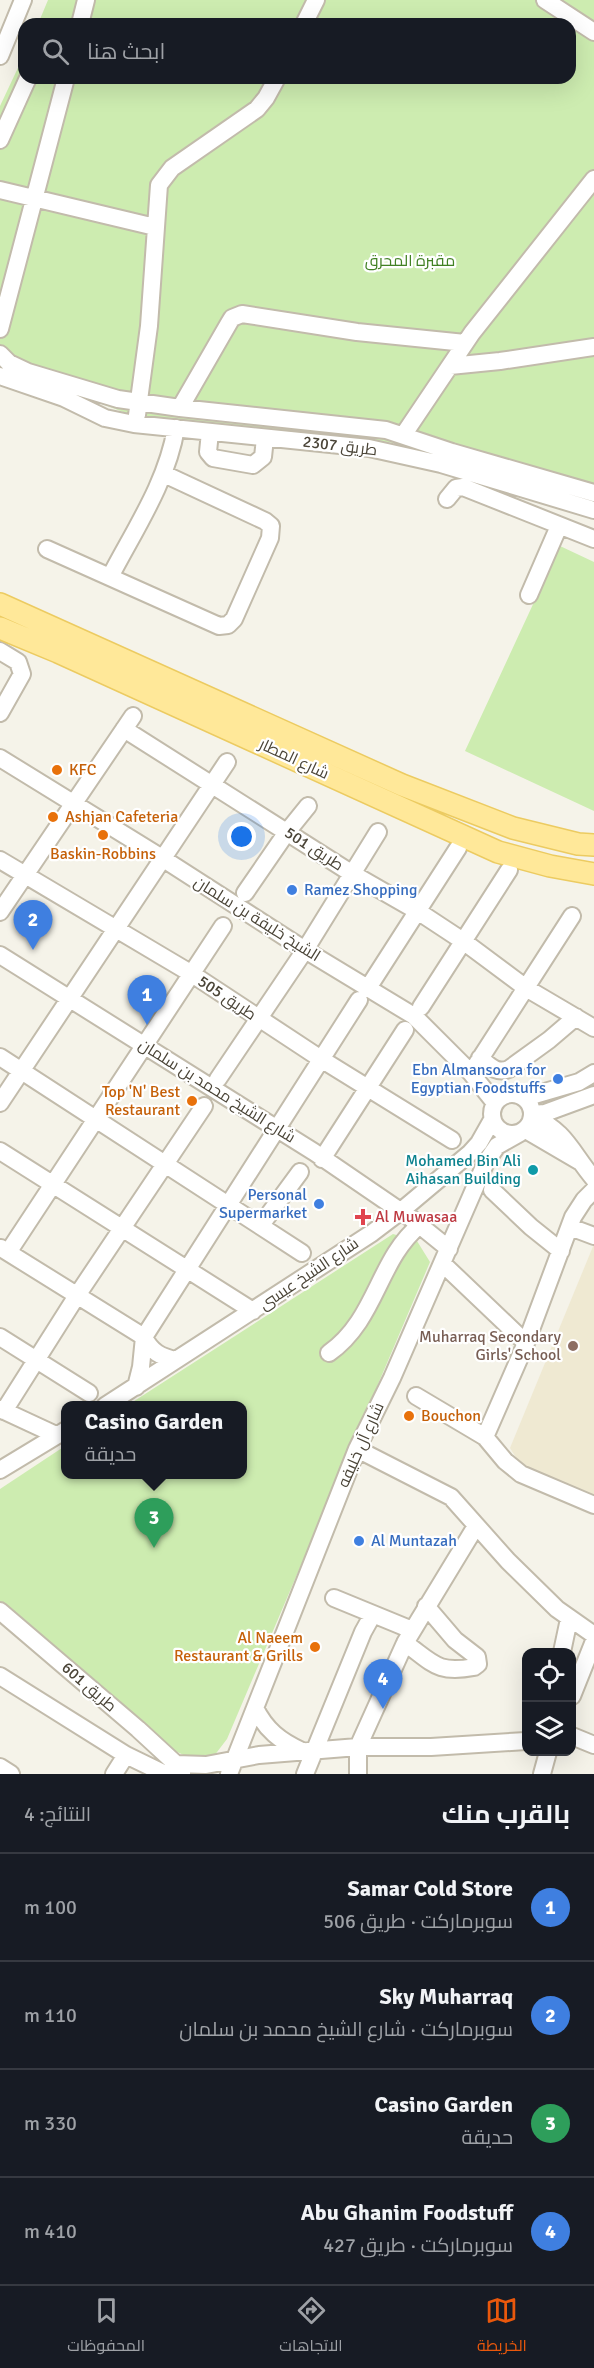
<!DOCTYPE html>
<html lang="ar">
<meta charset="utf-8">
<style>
body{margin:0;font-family:Signika,Cairo,sans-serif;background:#242831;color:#f1f3f6;direction:rtl}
.controls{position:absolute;right:18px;bottom:18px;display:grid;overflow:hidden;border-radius:12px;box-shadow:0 6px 24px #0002}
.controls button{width:54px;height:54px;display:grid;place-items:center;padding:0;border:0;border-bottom:2px solid #363941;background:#171b24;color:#f1f3f6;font:30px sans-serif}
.you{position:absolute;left:242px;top:837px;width:21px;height:21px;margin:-15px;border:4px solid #fff;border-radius:50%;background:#1a73e8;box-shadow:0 0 0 9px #1a73e833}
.badge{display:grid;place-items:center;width:39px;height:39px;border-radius:50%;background:#ea580c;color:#fff;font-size:20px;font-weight:700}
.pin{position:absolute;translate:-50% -50px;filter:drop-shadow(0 2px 3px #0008)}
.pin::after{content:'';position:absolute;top:32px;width:21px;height:18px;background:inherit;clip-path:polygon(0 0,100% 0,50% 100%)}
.popup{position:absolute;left:61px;top:1401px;width:186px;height:78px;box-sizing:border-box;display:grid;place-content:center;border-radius:12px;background:#171b24;filter:drop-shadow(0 2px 4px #0005);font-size:20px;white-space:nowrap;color:#9ea1a6}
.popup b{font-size:22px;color:#f1f3f6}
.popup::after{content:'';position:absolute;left:50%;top:100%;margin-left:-12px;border:12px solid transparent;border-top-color:#171b24}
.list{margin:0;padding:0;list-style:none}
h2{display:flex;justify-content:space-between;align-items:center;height:78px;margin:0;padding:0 24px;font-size:26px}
h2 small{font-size:20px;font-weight:400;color:#9ea1a6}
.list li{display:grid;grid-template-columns:39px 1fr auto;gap:18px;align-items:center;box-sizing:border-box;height:108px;padding:0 24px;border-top:2px solid #363941}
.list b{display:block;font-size:22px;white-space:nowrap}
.list p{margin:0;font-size:20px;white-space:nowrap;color:#9ea1a6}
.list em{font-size:20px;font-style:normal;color:#9ea1a6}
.icon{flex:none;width:33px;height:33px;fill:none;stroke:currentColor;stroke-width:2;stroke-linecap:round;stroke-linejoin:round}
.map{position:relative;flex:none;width:594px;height:1774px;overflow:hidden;direction:ltr}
.search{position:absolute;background:#171b24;box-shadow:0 6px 24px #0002;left:18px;right:18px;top:18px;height:66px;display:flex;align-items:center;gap:15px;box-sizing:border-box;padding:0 21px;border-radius:18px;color:#9ea1a6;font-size:22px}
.sheet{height:510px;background:#171b24}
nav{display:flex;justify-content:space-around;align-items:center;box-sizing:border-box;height:84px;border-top:2px solid #363941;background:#171b24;font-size:16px;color:#9ea1a6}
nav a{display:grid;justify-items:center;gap:3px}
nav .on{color:#ea580c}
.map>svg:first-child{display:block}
.education{fill:#efe9d2}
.green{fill:#cdecb0}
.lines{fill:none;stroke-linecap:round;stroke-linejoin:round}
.minor-casing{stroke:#c2bbab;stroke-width:20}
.major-casing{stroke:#eccb61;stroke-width:24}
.minor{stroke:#fff;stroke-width:16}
.major{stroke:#ffe899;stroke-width:21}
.food-dot{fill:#e8710a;stroke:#fff;stroke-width:2}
.shop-dot{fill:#3f7fe0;stroke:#fff;stroke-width:2}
.culture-dot{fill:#0f9aa8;stroke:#fff;stroke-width:2}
.health-dot{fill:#e0444e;stroke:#fff;stroke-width:2}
.education-dot{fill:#8d6e63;stroke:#fff;stroke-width:2}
.labels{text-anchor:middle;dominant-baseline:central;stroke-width:4.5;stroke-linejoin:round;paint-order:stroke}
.park-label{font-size:16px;fill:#428125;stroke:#fff}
.street-label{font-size:16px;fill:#4a4437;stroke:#fff}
.food-label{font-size:16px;fill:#c56008;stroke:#fff;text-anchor:start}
.shop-label{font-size:16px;fill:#366cbe;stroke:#fff;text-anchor:start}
.culture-label{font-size:16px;fill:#0d838f;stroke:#fff;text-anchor:end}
.health-label{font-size:16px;fill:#be3a42;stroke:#fff;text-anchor:start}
.education-label{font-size:16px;fill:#785e54;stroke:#fff;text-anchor:end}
</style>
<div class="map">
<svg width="594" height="1774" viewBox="0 0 594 1774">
<rect width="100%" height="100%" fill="#f5f3e9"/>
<path class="education" d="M594 1244V1495L522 1467 510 1448Z"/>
<path class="green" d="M48 0H594V502L394 443 134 416 0 366V106L24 55V78H570V24H38Z
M560 546 594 562V811L465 751Z
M393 1234 417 1241 430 1262 227 1739 214 1756 190 1758 173 1750 0 1607V1489L65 1446 66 1474H243V1406L128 1405Z"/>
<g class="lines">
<defs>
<path id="minor" d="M545 0 594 32
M80 24 86 0
M304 24 316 0
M0 56 23 0
M0 140 28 78
M0 190 155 227
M0 329 66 78
M0 354 9 363 28 372 118 399 180 408 386 430 452 452 594 493
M450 366 500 361 594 347
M0 376 64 398 105 418 134 424 369 448 441 464 594 510
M180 408 229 323 232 318 242 314 357 332 465 343
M137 415 149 326 159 185 172 168 257 109 266 98 277 78
M210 432 208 452 213 458 253 465 263 457 265 438
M404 434 472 333 594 179
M447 499 456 488 463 487 594 539
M47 549 219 626 228 625 234 619 270 538 271 526 265 521 164 474
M110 577C135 529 167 482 176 428
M529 595 559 526
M0 651 18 662 22 674 0 713
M124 729 351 873 419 912 463 941 526 988 594 1028
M0 758 162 858 305 950 414 1016 471 1073 495 1103
M0 860 192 974 321 1059 452 1140
M245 893 287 832 308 806
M0 912 133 716
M0 955 314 1152 412 1219 449 1249
M368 988 458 848
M421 1007 509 870
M0 1057 302 1253
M480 1058C490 1066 496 1074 509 1069L549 1040 576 1017
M471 1073 572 916
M218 1079 305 950 378 832
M492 1114a20 20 0 1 1 40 0a20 20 0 1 1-40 0Z
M524 1098 579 1082 594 1073
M0 1103 227 762
M532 1114 545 1113 594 1095
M532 1116C567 1132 571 1152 594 1179
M526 1130 579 1161
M0 1151 253 1311
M322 1159 405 1030
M492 1190 531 1227 561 1251
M261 1225 300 1172
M570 1227 594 1236
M1 1248 144 1337C151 1352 161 1357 176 1360
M9 1251 223 926
M442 1263 526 1343
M0 1337 89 1393
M329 1353C377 1319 378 1259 420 1225
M136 1387 141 1367 144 1337 359 1000
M416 1396 485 1437 505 1461 521 1474 594 1505
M105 1406 372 1233 401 1211 470 1153 479 1143 492 1120
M0 1409 56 1435
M4 1411 78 1294 204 1106
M485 1437 526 1343 573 1217 584 1200 594 1190
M357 1449 451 1497 508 1561 557 1609 594 1635
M0 1470 66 1430
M334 1598 412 1630
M0 1611 138 1729 176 1764 182 1773
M405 1643C433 1663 437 1674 474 1667L478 1664 477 1657 455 1640 426 1606
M562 1652 569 1619
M0 1676 126 1755 165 1774
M572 1696 594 1641
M255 1708C266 1730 280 1741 302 1751
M572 1736 594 1745
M176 1764 206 1765 259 1755 358 1747H431L526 1741
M0 1767 11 1774
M114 1774 126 1755
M229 1774 357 1449 392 1378 486 1162 497 1146 520 1133
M305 1774 363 1632 373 1614
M358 1774V1747L405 1643 476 1526
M542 1774 548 1752"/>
<path id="major" d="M0 604 402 785 513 828 578 844 594 845
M0 628 58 652 498 852 550 866 594 874"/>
</defs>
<use href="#minor" class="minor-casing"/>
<use href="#major" class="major-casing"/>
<use href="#minor" class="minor"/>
<use href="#major" class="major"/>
</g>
<g class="food-dot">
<circle cx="57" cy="770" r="6"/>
<circle cx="53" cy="817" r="6"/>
<circle cx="103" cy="835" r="6"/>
<circle cx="192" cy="1101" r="6"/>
<circle cx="409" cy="1416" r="6"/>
<circle cx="315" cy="1647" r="6"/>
</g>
<g class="shop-dot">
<circle cx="292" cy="890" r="6"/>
<circle cx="558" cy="1079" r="6"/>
<circle cx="319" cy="1204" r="6"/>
<circle cx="359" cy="1541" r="6"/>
</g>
<circle class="culture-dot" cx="533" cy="1170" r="6"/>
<path class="health-dot" d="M360 1208h6v6h6v6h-6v6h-6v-6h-6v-6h6z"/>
<circle class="education-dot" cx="573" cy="1346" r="6"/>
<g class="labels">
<g class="park-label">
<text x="410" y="261">مقبرة المحرق</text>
</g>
<g class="street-label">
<text transform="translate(340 446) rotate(7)">طريق 2307</text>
<text transform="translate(294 759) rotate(25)">شارع المطار</text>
<text transform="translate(314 849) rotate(33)">طريق 501</text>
<text transform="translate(257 919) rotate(32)">الشيخ خليفة بن سلمان</text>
<text transform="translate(227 998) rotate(34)">طريق 505</text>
<text transform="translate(217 1091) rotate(32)">شارع الشيخ محمد بن سلمان</text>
<text transform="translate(309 1274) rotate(-34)">شارع الشيخ عيسى</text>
<text transform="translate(361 1445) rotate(-66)">شارع آل خليفه</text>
<text transform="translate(89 1687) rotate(41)">طريق 601</text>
</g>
<g class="food-label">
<text x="69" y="770">KFC</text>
<text x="65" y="817">Ashjan Cafeteria</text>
<text x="103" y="854" text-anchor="middle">Baskin-Robbins</text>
<text x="180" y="1092" text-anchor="end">Top 'N' Best<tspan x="180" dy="18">Restaurant</tspan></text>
<text x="421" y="1416">Bouchon</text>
<text x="303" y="1638" text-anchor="end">Al Naeem<tspan x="303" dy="18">Restaurant &amp; Grills</tspan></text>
</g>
<g class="shop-label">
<text x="304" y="890">Ramez Shopping</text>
<text x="546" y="1070" text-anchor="end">Ebn Almansoora for<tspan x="546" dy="18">Egyptian Foodstuffs</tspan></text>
<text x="307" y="1195" text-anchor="end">Personal<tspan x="307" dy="18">Supermarket</tspan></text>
<text x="371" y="1541">Al Muntazah</text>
</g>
<g class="culture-label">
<text x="521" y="1161">Mohamed Bin Ali<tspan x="521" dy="18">Aihasan Building</tspan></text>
</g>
<g class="health-label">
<text x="375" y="1217">Al Muwasaa</text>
</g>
<g class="education-label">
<text x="561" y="1337">Muharraq Secondary<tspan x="561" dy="18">Girls' School</tspan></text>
</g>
</g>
</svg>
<div class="controls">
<button><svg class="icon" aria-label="locate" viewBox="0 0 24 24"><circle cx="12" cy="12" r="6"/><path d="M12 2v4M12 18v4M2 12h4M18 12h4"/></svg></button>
<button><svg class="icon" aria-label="layers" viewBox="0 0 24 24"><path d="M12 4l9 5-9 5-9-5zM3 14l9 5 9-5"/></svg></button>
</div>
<div class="you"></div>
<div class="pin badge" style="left:147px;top:1025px;background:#3f7fe0">1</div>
<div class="pin badge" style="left:33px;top:950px;background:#3f7fe0">2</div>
<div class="pin badge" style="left:154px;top:1548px;background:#2e9e5b">3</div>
<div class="popup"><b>Casino Garden</b>حديقة</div>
<div class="pin badge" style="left:383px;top:1709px;background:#3f7fe0">4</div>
<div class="search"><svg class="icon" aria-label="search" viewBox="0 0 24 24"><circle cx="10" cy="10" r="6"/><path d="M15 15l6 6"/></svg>ابحث هنا</div>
</div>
<section class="sheet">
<h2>بالقرب منك<small>النتائج: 4</small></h2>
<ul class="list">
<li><span class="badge" style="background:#3f7fe0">1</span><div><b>Samar Cold Store</b><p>سوبرماركت · طريق 506</p></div><em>100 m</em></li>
<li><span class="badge" style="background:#3f7fe0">2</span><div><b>Sky Muharraq</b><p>سوبرماركت · شارع الشيخ محمد بن سلمان</p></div><em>110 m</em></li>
<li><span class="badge" style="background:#2e9e5b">3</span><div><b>Casino Garden</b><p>حديقة</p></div><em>330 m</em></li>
<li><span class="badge" style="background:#3f7fe0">4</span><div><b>Abu Ghanim Foodstuff</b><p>سوبرماركت · طريق 427</p></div><em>410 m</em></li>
</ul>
</section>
<nav>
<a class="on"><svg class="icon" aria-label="map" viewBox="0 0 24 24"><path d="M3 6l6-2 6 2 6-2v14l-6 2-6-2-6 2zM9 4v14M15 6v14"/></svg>الخريطة</a>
<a><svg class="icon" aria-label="directions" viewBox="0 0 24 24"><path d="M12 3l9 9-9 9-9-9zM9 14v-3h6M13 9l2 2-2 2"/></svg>الاتجاهات</a>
<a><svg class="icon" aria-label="saved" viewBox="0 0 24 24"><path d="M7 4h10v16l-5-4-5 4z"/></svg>المحفوظات</a>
</nav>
